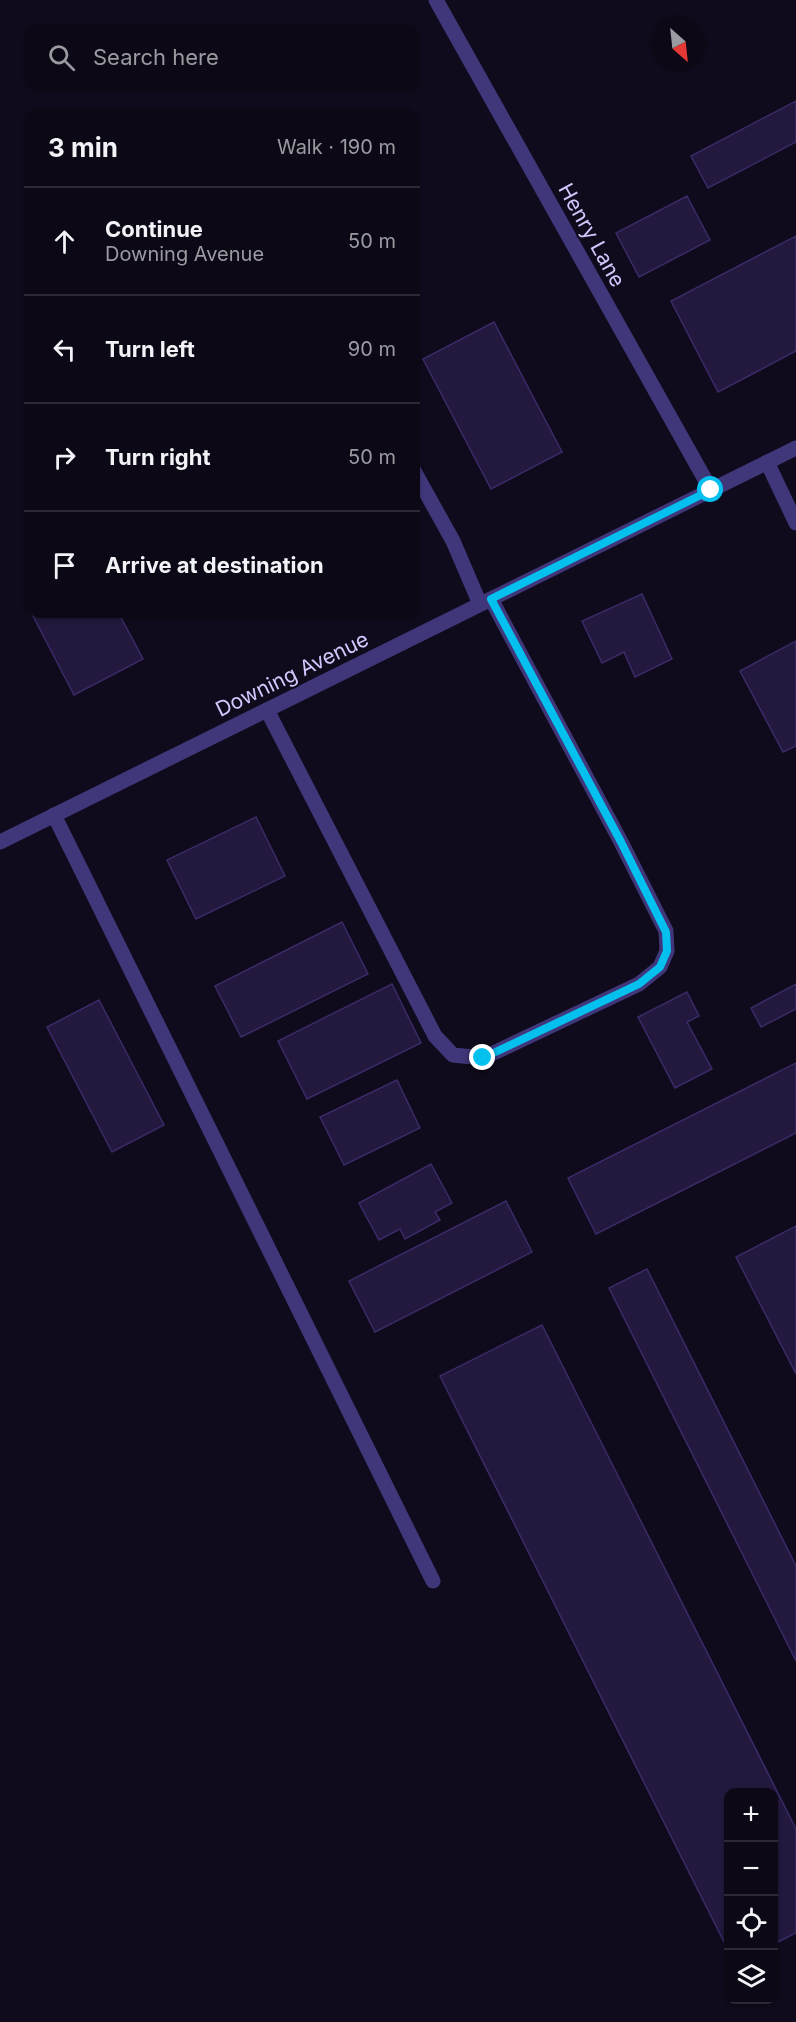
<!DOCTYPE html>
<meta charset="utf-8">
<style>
body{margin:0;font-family:Inter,sans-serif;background:#1a1622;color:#f1f3f6}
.controls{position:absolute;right:18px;bottom:18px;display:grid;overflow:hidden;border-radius:12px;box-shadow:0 2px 4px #0004}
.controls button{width:54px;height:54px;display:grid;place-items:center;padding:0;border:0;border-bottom:2px solid #2c2934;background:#0c0815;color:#f1f3f6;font:30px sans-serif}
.compass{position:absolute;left:652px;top:18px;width:54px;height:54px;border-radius:50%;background:#0c0815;box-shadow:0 2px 4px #0004;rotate:153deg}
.stop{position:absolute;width:18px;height:18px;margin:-14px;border:4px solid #03c0ef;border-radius:50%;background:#fff}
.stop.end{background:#03c0ef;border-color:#fff;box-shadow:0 2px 6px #0008}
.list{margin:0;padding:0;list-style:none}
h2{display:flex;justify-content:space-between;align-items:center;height:78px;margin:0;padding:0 24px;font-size:26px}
h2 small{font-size:20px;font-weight:400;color:#9a9aa0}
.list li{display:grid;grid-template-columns:39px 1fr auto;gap:18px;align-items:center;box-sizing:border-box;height:108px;padding:0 24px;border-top:2px solid #2c2934}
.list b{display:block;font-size:22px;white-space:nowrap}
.list p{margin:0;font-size:20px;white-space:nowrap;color:#9a9aa0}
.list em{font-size:20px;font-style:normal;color:#9a9aa0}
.icon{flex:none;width:33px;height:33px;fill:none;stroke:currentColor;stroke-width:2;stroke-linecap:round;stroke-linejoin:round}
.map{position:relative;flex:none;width:796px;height:2022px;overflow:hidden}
.search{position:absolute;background:#0c0815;box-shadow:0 2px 4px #0004;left:24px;top:24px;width:396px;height:66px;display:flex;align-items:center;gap:15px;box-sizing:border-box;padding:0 21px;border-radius:18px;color:#9a9aa0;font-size:22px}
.panel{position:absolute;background:#0c0815;box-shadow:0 2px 4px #0004;left:24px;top:108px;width:396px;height:510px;border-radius:18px}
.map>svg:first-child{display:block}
.building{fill:#23183d;stroke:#3c2a69;stroke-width:1.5}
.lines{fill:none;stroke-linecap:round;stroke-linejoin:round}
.lane{stroke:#40377b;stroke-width:15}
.street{stroke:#40377b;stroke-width:15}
.route{stroke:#03c0ef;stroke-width:8}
.labels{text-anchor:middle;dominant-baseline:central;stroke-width:4.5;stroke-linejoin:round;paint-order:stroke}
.street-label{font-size:21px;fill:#d3c7fe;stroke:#100b1c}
</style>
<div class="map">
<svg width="796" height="2022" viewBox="0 0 796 2022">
<rect width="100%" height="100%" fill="#100b1c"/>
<path class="building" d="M796 101V142L708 188 691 156Z
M687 196 710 240 639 277 616 233Z
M796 236V351L718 392 671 301Z
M494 322 562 452 491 489 423 359Z
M642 594 672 659 635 677 624 652 602 663 582 621Z
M35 612H118L143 659 74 695 32 614Z
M796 641V746L783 752 740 671Z
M256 817 285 876 196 919 167 860Z
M342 922 368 974 241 1037 215 986Z
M392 984 421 1043 307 1099 278 1041Z
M796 984V1009L761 1027 751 1008Z
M687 992 699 1016 687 1022 712 1069 675 1088 638 1017Z
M99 1000 164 1125 112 1152 47 1027Z
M796 1063V1133L596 1234 568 1178Z
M397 1080 420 1128 344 1165 320 1117Z
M431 1164 452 1203 435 1212 440 1220 405 1239 400 1229 379 1240 359 1203Z
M506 1201 532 1252 375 1332 349 1281Z
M796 1226V1374L736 1257Z
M647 1269 796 1566V1661L609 1288Z
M542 1325 796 1829V1933L774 1944V1792H728V1950L440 1376Z"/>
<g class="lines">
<path class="lane" d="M767 462 796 523
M414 471 453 541 480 604
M267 710 435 1036 453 1055 483 1058 639 984 660 967 667 951 666 931 621 842 491 599
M54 815 433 1581"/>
<path class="street" d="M436 0 711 490
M0 842 796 448"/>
</g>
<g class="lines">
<path class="route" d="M483 1058 639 984 660 967 667 951 666 932 621 842 491 599 711 490"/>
</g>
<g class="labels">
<g class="street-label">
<text transform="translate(592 235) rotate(61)">Henry Lane</text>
<text transform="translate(292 674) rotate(-26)">Downing Avenue</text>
</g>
</g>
</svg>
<div class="controls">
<button>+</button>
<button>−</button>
<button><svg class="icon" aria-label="locate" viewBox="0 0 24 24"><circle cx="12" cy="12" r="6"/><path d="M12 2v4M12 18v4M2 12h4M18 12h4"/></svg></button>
<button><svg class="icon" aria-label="layers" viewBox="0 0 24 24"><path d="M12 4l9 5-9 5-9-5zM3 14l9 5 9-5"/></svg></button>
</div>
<svg class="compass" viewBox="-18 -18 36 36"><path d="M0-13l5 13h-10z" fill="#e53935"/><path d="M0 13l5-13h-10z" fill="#9a9aa0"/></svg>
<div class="stop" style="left:711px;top:490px"></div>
<div class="stop end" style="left:483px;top:1058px"></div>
<div class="search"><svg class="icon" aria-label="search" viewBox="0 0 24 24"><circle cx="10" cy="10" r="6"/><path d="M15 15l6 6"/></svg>Search here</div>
<section class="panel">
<h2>3 min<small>Walk · 190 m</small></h2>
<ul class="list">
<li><svg class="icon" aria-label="ahead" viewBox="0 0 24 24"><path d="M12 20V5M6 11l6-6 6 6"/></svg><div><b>Continue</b><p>Downing Avenue</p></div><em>50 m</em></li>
<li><svg class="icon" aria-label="left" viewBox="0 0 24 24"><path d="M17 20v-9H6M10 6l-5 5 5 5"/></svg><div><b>Turn left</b></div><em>90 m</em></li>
<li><svg class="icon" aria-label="right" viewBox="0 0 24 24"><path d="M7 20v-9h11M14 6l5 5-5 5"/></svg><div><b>Turn right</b></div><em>50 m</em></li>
<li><svg class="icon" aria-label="arrive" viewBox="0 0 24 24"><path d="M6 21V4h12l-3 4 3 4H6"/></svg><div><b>Arrive at destination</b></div></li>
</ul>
</section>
</div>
